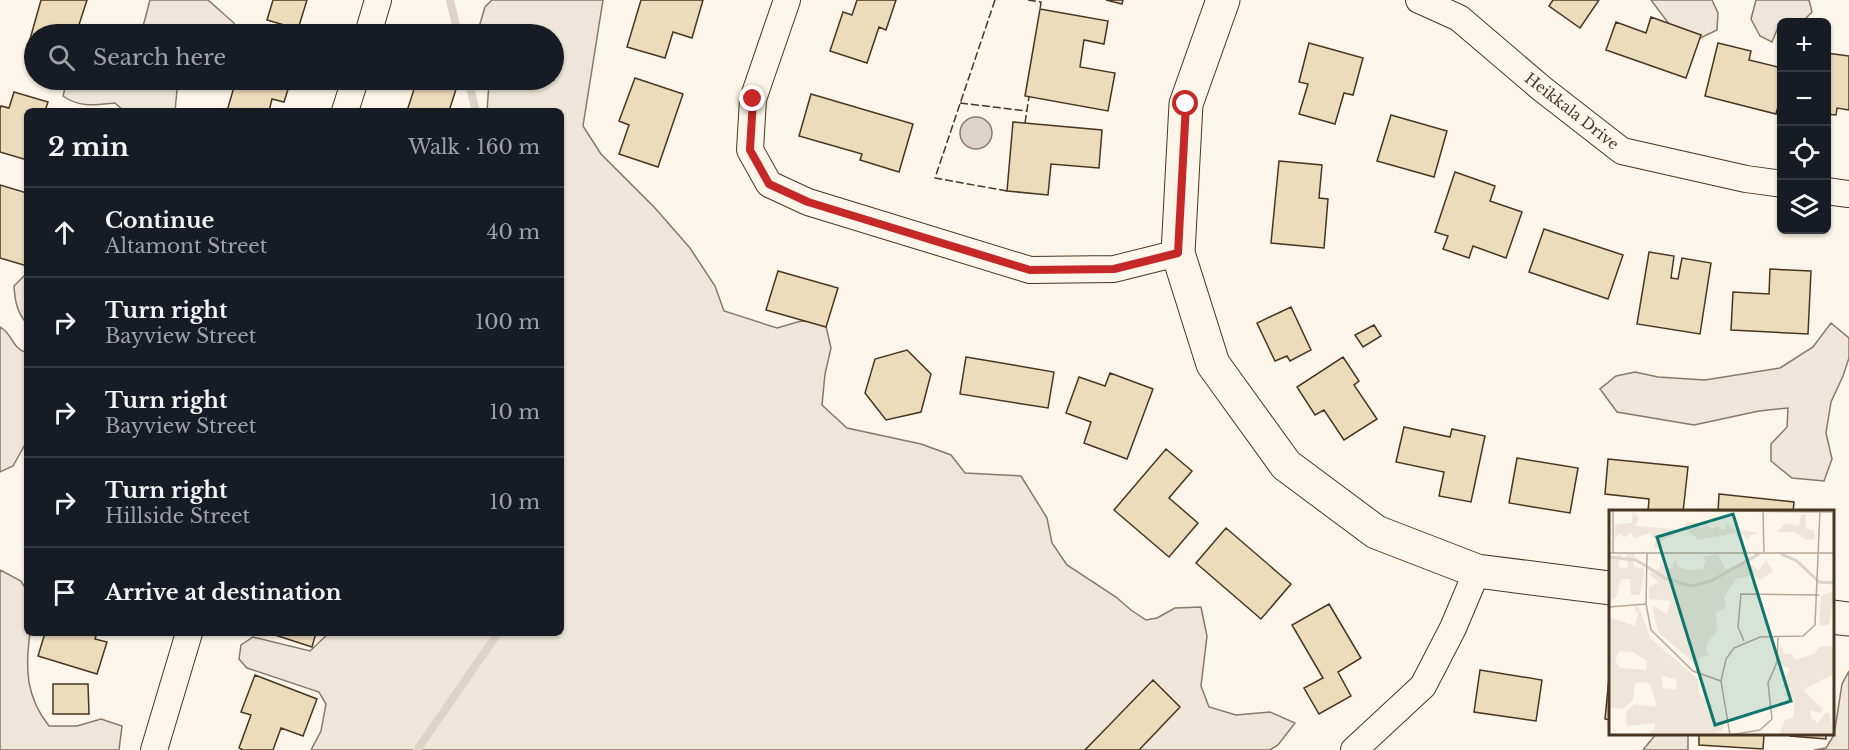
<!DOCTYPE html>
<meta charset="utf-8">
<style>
body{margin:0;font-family:"Libre Baskerville",serif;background:#242831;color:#f1f3f6}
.controls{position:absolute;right:18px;top:18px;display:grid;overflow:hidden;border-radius:9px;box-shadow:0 2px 4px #0004}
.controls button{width:54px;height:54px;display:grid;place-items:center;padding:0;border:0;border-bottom:2px solid #363941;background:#171b24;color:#f1f3f6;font:30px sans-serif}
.stop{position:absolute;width:18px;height:18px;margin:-14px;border:4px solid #c62828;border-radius:50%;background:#fff}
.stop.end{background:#c62828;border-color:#fff;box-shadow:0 2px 6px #0008}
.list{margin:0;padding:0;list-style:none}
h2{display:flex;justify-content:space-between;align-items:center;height:78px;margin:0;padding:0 24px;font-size:26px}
h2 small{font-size:20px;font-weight:400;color:#9ea1a6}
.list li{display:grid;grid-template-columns:39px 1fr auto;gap:18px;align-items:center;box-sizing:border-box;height:90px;padding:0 24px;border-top:2px solid #363941}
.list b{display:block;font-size:22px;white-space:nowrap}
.list p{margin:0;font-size:20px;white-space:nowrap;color:#9ea1a6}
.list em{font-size:20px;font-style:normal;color:#9ea1a6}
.icon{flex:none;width:33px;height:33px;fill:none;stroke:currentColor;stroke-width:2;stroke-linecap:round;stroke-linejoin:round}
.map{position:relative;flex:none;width:1849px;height:750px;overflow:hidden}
.search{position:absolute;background:#171b24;box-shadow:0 2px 4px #0004;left:24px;top:24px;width:540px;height:66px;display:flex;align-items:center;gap:15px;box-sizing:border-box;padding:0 21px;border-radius:33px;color:#9ea1a6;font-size:22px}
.panel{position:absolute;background:#171b24;box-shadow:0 2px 4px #0004;left:24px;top:108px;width:540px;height:528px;border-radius:9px}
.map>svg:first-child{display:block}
.green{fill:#ede6d9;stroke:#887966;stroke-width:1.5}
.water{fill:#dcd4c6;stroke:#887966;stroke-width:1.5}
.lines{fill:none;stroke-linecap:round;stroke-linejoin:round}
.stream{stroke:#dcd4c6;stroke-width:8}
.building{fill:#ecdcbc;stroke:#4a3520;stroke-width:1.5}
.street-casing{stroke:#4a3520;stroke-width:28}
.secondary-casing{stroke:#4a3520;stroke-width:35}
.street{stroke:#fbf6e9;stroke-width:26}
.secondary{stroke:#fbf6e9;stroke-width:33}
.fence{stroke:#4a3520;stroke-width:1.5;stroke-dasharray:8 3;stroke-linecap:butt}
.route{stroke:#c62828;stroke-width:8}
.labels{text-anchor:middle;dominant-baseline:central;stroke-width:4.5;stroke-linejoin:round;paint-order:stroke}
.street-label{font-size:15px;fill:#4a3520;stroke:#fbf6e9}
.inset-river{fill:none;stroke:#dcd4c6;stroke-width:3}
.inset-road{fill:none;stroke:#b4a999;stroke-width:1.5}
.view{fill:#0f766e;fill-opacity:0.15;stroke:#0f766e;stroke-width:3}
.inset-edge{fill:none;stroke:#4a3520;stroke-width:3}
</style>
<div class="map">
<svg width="1849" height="750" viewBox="0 0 1849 750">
<rect width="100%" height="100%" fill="#fbf6e9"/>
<path class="green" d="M150 0H208L234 23 235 31 220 32 196 29 190 34H141Z
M492 0H603L583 126 601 154 655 208 690 248 715 286 724 311 777 328 801 321 825 322 831 348 825 374 822 405 847 428 921 444 951 455 965 473 1021 476 1047 518 1052 543 1067 565 1116 597 1131 610 1146 620 1157 618 1175 608 1201 607 1207 636 1201 686 1209 707 1236 715 1270 712 1295 723 1278 745 1270 750H311L321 731 326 704 319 692 247 668 239 659 241 645 253 637 310 651 329 633H561V111H487L489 83 488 80H554V34H477L485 7Z
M1651 0H1712L1718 13 1717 30 1694 41 1669 24Z
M1756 0H1809L1812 12 1802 22H1782L1781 25H1779L1772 42 1760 36 1751 19Z
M67 80H178L175 111H124L115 103C95 105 80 108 63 96Z
M27 273V324C17 312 15 302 14 286Z
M1831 323 1849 338V358L1843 376 1831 402 1826 433 1832 459 1824 481 1792 478 1771 461V444L1787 427 1788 408 1759 411 1694 425 1617 412 1600 389 1616 376 1635 372 1658 377 1705 380 1780 368 1813 347Z
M0 327C14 335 10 347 27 353V441L13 466 0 472Z
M0 570 21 581 27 591V633H30C25 669 26 697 49 726H77L101 719 122 726 119 750H0Z
M1849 671V750H1814L1826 748 1834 735 1842 684Z
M1656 734H1688V750H1643Z"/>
<path class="water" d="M960 133a16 16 0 1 1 32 0a16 16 0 1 1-32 0Z"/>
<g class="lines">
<path class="stream" d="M450 0 458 34
M468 80 476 111
M417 750 498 633"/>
</g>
<path class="building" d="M41 0H87L76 34H34V60L25 57Z
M273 0H307L298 29 267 20Z
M641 0H703L692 38 673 32 665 58 627 47Z
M857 0H896L886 30 879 27 867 63 830 51 843 12 852 15Z
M1106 0H1123L1122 4Z
M1553 0H1599L1580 28 1549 6Z
M1040 9 1108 21 1104 44 1084 40 1080 67 1115 73 1108 111 1025 96Z
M1651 17 1701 35 1686 78 1606 50 1616 22 1646 33Z
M1309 43 1363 58 1353 95 1344 93 1335 124 1299 114 1308 84 1299 82Z
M1718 43 1751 51 1749 60 1782 68V92L1776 114 1705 96Z
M1826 53 1849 56V110L1837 108 1836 115 1826 114Z
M635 78 683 94 658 167 619 154 629 125 619 121Z
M236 80H291L284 102 272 99 269 111H227Z
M417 80H459L449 111H407Z
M14 92 48 102 45 111H27V160L0 152V109L1 106 9 108Z
M811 94 913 124 899 172 860 160 862 154 799 136Z
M1391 115 1447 131 1434 177 1377 161Z
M1013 122 1102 130 1099 168 1051 164 1048 195 1007 191Z
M1279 161 1322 165 1319 198 1328 199 1324 248 1271 243Z
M1455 172 1495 186 1490 201 1522 212 1506 258 1473 246 1469 258 1443 249 1448 236 1435 232Z
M0 185 27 193V266L0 258Z
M1544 229 1623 255 1608 299 1529 272Z
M1649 252 1674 256 1671 278 1678 279 1682 258 1711 263 1700 334 1637 324Z
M1770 269 1811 271 1808 334 1731 330 1733 292 1769 294Z
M778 271 838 288 826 327 766 310Z
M1291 307 1311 350 1290 361 1287 356 1275 361 1257 323Z
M1374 325 1381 336 1363 347 1355 335Z
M907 350 931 374 921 412 886 420 865 393 875 359Z
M966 357 1054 372 1048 408 960 394Z
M1343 357 1359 381 1354 385 1377 419 1344 440 1324 410 1315 415 1297 387Z
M1110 373 1153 389 1127 459 1084 443 1091 422 1066 413 1079 377 1105 386Z
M1404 427 1450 437 1452 429 1485 436 1471 502 1439 496 1444 472 1396 462Z
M1166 449 1192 471 1169 498 1198 523 1169 557 1114 510Z
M1517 458 1578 468 1570 513 1509 503Z
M1608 459 1688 467 1683 512H1648L1649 499 1605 494Z
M1719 494 1794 502 1793 512H1718Z
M1226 528 1291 584 1261 619 1196 563Z
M1329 604 1361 658 1338 672 1351 696 1319 714 1304 688 1323 678 1292 625Z
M45 633H97L95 639 107 642 97 674 38 656Z
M269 633H316L312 647Z
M1480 670 1542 680 1536 721 1474 712Z
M255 675 317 699 303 736 281 728 273 750H243L239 748 251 715 241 712Z
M1609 678H1610V720L1605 719Z
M1153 680 1180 707 1139 750H1085Z
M53 684H88L89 714H53Z
M1699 734H1764L1763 749 1699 745Z
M1790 734H1826V739L1790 736Z"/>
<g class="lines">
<defs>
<path id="street" d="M787 0 753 99 750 150 769 184 808 202 1030 270 1114 269 1178 253
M1419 0 1459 18 1541 88 1622 151 1746 179 1782 184
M368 34 378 0
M345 111 355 80
M1826 191 1849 194
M154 750 189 633
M1354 750 1423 686 1453 628 1477 571"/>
<path id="secondary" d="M1223 0 1186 104 1178 253 1213 364 1286 465 1376 532 1477 571 1610 588
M1832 617 1849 619"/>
</defs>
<use href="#street" class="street-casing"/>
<use href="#secondary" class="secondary-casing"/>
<use href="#street" class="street"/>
<use href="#secondary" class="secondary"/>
<path class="fence" d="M995 0 935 178 1007 191
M1028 0 1041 2 1040 9
M960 103 1027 111
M1025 123 1029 97"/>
</g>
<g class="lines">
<path class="route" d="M753 99 750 150 769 184 808 202 1030 270 1114 269 1178 253 1186 104"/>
</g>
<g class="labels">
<g class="street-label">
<text transform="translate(1572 111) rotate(38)">Heikkala Drive</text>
</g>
</g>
<g transform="translate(1609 510)">
<rect width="225" height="225" fill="#fbf6e9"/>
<path d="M24 2 30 8 26 16 66 19 65 25 52 31 54 38H45L46 30 40 23 26 28 22 23 16 27 10 23 6 31V14L23 13ZM196 4 197 18 205 21 206 29 197 30 186 22H168L176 13 190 16 192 5ZM78 12 91 13V19L96 14 103 19 109 16 115 20 118 13 124 19 150 23 141 25 139 30 132 23 129 28 126 23 89 30 75 17ZM26 43 24 56 35 59 33 79 30 85H22L21 69H12L7 88 0 91V47L14 44 9 53 11 58H19L17 44ZM109 44 116 59 139 53 150 60 157 50 164 61 151 70 143 65 127 69 115 87 117 97 107 103 108 122 100 130 97 139 100 145 90 148 91 158 49 122 43 95 58 104 62 91 40 89V77L49 72 40 64 50 58 52 51 57 58 63 59 66 48 68 55 77 60 94 59 97 50 93 47ZM225 81 220 115 210 116 212 86ZM29 96 42 129 89 169 90 184 104 196 100 200 105 212 115 213 114 220 103 225H38L46 219V213L18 216 17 201 25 194 48 197 42 176 37 172 26 173 24 190 14 199 0 197V107L26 116 29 104 25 97ZM10 141 24 142 38 151 37 160 11 158 6 151ZM52 165 68 170 67 180 54 178ZM172 134 175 144H183L186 150 205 144 211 136 225 137V164L194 180 214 199 212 203 201 200 202 208 209 213 215 204 220 203 225 225H170L176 210 185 207V189L175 185 183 179 173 177 181 158 173 156 169 145Z" fill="#ede6d9" fill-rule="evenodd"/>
<path class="inset-river" d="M172 44 188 51 210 72 225 73M0 47 27 50 56 68 82 76 102 71 150 44"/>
<path class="inset-road" d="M0 0 225 2M154 2 155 42M0 43H225M4 43V0M38 43 37 94 42 120 84 161 112 171M0 97 37 94M169 128 168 152 159 173 163 209 151 220 121 225 112 171 117 149 125 138 151 127 194 126 206 115 211 0M135 131 129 117 132 84 210 85"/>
<path class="view" d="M124 4 182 191 106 215 48 27Z"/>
<rect width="225" height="225" class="inset-edge"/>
</g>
</svg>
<div class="controls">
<button>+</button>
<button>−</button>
<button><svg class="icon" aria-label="locate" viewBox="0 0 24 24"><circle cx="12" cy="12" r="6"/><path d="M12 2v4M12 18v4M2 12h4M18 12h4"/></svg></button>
<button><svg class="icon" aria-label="layers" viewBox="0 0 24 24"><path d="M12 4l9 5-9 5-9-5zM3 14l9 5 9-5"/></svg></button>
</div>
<div class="stop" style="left:1186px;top:104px"></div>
<div class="stop end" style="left:753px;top:99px"></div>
<div class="search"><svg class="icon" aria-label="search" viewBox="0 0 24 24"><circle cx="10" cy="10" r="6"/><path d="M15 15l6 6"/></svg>Search here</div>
<section class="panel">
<h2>2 min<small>Walk · 160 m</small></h2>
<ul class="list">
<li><svg class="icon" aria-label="ahead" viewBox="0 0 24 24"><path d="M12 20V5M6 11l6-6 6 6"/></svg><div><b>Continue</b><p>Altamont Street</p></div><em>40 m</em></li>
<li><svg class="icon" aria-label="right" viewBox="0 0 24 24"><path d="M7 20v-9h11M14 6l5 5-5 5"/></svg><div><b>Turn right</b><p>Bayview Street</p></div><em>100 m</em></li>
<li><svg class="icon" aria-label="right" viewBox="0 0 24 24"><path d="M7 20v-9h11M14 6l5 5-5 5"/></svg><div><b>Turn right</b><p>Bayview Street</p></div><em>10 m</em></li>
<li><svg class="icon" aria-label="right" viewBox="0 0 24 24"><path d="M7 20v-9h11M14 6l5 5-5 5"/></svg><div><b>Turn right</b><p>Hillside Street</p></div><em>10 m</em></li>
<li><svg class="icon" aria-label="arrive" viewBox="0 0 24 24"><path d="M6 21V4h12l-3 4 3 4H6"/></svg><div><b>Arrive at destination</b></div></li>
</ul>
</section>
</div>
